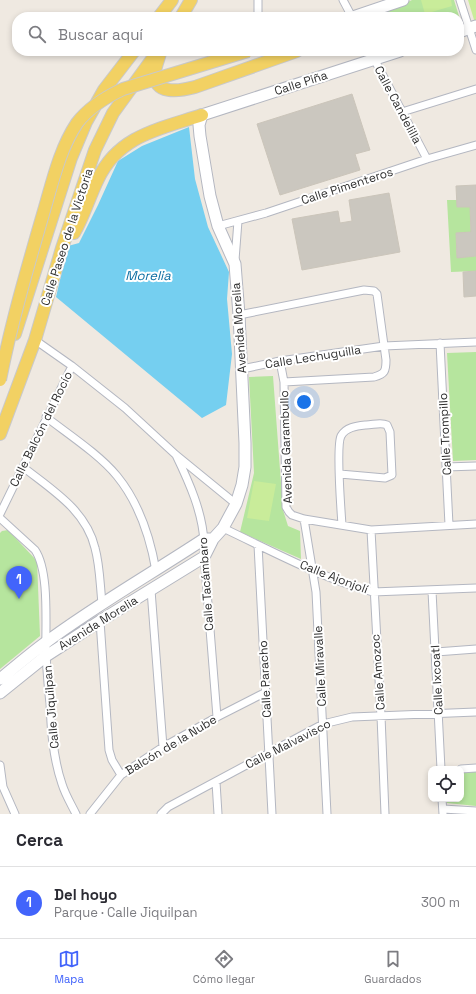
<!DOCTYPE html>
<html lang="es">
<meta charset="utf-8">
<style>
body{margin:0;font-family:"Space Grotesk",sans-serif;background:#f2f2f3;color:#2b2b33}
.controls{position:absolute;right:12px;bottom:12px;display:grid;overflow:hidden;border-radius:8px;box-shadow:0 2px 6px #0003}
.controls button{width:36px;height:36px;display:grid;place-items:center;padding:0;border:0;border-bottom:1px solid #e1e1e2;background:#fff;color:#2b2b33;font:20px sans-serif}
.you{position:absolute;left:304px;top:402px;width:14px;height:14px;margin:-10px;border:3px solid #fff;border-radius:50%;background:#1a73e8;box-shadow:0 0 0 6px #1a73e833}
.badge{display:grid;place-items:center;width:26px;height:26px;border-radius:50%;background:#4264fb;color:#fff;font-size:13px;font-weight:700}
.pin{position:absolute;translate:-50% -33px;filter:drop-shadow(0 1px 2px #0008)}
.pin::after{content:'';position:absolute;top:21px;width:14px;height:12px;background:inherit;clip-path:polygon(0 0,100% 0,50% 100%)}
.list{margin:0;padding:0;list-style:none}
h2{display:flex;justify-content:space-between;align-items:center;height:52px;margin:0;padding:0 16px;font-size:17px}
h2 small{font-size:13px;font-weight:400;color:#7c7c81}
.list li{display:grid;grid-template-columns:26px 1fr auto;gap:12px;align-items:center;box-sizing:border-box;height:72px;padding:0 16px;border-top:1px solid #e1e1e2}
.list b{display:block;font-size:15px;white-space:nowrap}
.list p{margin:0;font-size:13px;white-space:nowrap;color:#7c7c81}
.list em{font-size:13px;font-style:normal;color:#7c7c81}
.icon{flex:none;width:22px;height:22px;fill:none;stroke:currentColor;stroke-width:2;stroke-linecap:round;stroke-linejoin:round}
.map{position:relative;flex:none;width:476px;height:814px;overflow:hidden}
.search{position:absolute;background:#fff;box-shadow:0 2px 6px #0003;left:12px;right:12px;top:12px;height:44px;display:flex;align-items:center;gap:10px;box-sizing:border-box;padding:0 14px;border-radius:16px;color:#7c7c81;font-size:15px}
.sheet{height:124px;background:#fff}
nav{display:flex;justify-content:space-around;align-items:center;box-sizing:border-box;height:56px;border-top:1px solid #e1e1e2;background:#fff;font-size:11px;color:#7c7c81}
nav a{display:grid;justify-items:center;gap:2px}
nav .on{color:#4264fb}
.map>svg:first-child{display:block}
.green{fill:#b6e59e}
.pitch{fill:#c9ec9a}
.water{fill:#75cff0}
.building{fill:#cbc7bf;stroke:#cbc5ba}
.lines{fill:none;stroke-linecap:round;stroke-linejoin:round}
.minor-casing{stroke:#b4b7c1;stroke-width:9}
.secondary-casing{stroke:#b4b7c1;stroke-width:13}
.primary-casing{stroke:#c9c9c9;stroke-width:14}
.minor{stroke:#fff;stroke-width:7}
.secondary{stroke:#fff;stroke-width:11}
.primary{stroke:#f2d163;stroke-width:12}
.primary-bridge-casing{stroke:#c9c9c9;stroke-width:14;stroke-linecap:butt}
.primary-bridge{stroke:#f2d163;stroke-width:12}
.labels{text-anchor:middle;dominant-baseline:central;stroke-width:4;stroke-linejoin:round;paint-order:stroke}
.street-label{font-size:12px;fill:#2e2e2e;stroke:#fff}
.water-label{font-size:13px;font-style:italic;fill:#0d6fa3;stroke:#fff}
</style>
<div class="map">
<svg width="476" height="814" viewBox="0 0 476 814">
<rect width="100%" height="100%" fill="#efe9e1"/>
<path class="green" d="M412 0H454L463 29 459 30V17H376Z
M447 200H457L458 207 475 206 470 208 471 232 456 234 457 257 476 256V271L451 272Z
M476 352V460L453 461 447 353Z
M273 376 283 510 288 526 300 531 301 559 240 532 254 473 249 377Z
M8 530 37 561 40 636 0 669V533L2 531Z
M476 771V806L447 803V799H461V772Z"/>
<path class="pitch" d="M421 0H451L452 6 425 14Z
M468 0H476V23H475Z
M254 481 276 484 269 521 247 518Z"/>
<path class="water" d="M189 127 195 179 208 227 229 272 227 299 232 354 226 405 202 418 56 297 68 246 79 243 98 205 118 161 142 146Z"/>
<path class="building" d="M352 94 370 150 355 154 360 170 280 195 257 124Z
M476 185V256L457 258 456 233 471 232 470 207H457L456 186Z
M389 193 400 252 302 270 292 219 338 211 340 223 352 221 349 200Z
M476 271V296L464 297 463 272Z"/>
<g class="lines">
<defs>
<path id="minor" d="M258 0V17
M343 0 352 17
M460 0 476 50
M370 51 427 159
M402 112 476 89
M218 226 266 213 427 159 476 145
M235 260 238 221
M239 315 364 290 374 291 377 294 386 360C386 371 385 374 374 377L284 382
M35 340 72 366 125 408 176 455 236 504
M440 343 449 525
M280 361 284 382 286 507 289 512 292 515 304 519 371 530 476 524
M242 369 280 361 384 346 476 342
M46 417C68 434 100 455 117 476 139 503 150 536 156 571
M176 455C189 482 203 513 204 543
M23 467C52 490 86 510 95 548 100 566 100 585 102 603
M446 467 476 466
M340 474 385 478 392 475 390 432 387 425C381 422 373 425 366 425 357 426 346 427 341 436 336 446 341 510 342 525
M0 514 72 366
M0 518 35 550C50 572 45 627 46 654 47 670 48 687 50 703 51 730 53 758 62 784 65 794 71 804 76 814
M304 519 316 592 327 814
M223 528C272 551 321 578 373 592L476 588
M371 530 381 716 385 814
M258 545 272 814
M204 554 217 717
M151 590 163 747
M432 591 441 769
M100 621 109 750 112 760 121 775
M436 652 476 649
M0 765 3 787 15 814
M461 769 476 768
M216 782 218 814
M442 799 443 814
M443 809 476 811
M90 814 121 775 163 747 217 717 266 692
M161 814 168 807 323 724 352 717 476 712"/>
<path id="secondary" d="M353 17 403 0
M459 32 476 26
M0 679C15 667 30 654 45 643 96 605 151 574 204 539H213
M0 693 46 656 100 621 204 557 213 539 223 528 236 504 242 485 245 467V443L239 315 235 264 218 226 210 196 200 136 199 125 202 115 400 51"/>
<path id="primary" d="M159 17 172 0
M181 17 191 0
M160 53C159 58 156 65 155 71 152 96 180 91 195 87L297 51
M74 233C84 216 89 197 98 179 119 135 160 129 202 115
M15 334 71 158 86 122 104 90 134 51
M0 434 35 340 62 248 95 150 113 113 158 51"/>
</defs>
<use href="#minor" class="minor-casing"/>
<use href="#secondary" class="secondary-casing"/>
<use href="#primary" class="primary-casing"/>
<use href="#minor" class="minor"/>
<use href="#secondary" class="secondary"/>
<use href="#primary" class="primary"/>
<defs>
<path id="primary-bridge" d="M0 380C11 324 27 269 43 214 52 184 59 150 77 123 89 107 106 97 123 89L248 51"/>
</defs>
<use href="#primary-bridge" class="primary-bridge-casing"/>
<use href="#primary-bridge" class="primary-bridge"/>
</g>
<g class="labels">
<g class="street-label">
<text transform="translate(301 83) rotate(-18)">Calle Piña</text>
<text transform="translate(398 105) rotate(62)">Calle Candelilla</text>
<text transform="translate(347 186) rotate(-18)">Calle Pimenteros</text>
<text transform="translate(67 237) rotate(-72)">Calle Paseo de la Victoria</text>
<text transform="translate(239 328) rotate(-94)">Avenida Morelia</text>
<text transform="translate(313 357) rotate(-9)">Calle Lechuguilla</text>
<text transform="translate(41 429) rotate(-64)">Calle Balcón del Rocío</text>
<text transform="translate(445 434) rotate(-93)">Calle Trompillo</text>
<text transform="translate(286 447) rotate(-92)">Avenida Garambullo</text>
<text transform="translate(334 577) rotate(21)">Calle Ajonjolí</text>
<text transform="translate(206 584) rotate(-94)">Calle Tacámbaro</text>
<text transform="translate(98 623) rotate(-32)">Avenida Morelia</text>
<text transform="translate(320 666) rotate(-93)">Calle Miravalle</text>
<text transform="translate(378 672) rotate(-94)">Calle Amozoc</text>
<text transform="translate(265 679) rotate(-93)">Calle Paracho</text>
<text transform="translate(437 680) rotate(-93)">Calle Ixcoatl</text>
<text transform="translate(51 707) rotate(-95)">Calle Jiquilpan</text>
<text transform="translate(288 744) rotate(-27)">Calle Malvavisco</text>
<text transform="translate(171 745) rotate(-31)">Balcón de la Nube</text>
</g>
<g class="water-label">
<text x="148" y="275">Morelia</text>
</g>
</g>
</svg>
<div class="controls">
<button><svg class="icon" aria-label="locate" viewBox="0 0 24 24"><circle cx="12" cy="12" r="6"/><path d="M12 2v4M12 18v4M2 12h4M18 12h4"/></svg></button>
</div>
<div class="you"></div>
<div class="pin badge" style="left:19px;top:599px">1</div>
<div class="search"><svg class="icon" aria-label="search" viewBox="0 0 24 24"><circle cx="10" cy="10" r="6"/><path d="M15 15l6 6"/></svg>Buscar aquí</div>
</div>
<section class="sheet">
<h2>Cerca<small></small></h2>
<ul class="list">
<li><span class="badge">1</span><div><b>Del hoyo</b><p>Parque · Calle Jiquilpan</p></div><em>300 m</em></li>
</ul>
</section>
<nav>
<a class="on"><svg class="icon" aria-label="map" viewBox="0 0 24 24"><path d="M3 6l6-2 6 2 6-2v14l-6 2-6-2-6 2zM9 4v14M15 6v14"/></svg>Mapa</a>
<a><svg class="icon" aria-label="directions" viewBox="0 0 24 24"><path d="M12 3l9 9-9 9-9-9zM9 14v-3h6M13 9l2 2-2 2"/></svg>Cómo llegar</a>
<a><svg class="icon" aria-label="saved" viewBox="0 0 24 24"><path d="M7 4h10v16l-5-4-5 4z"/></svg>Guardados</a>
</nav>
